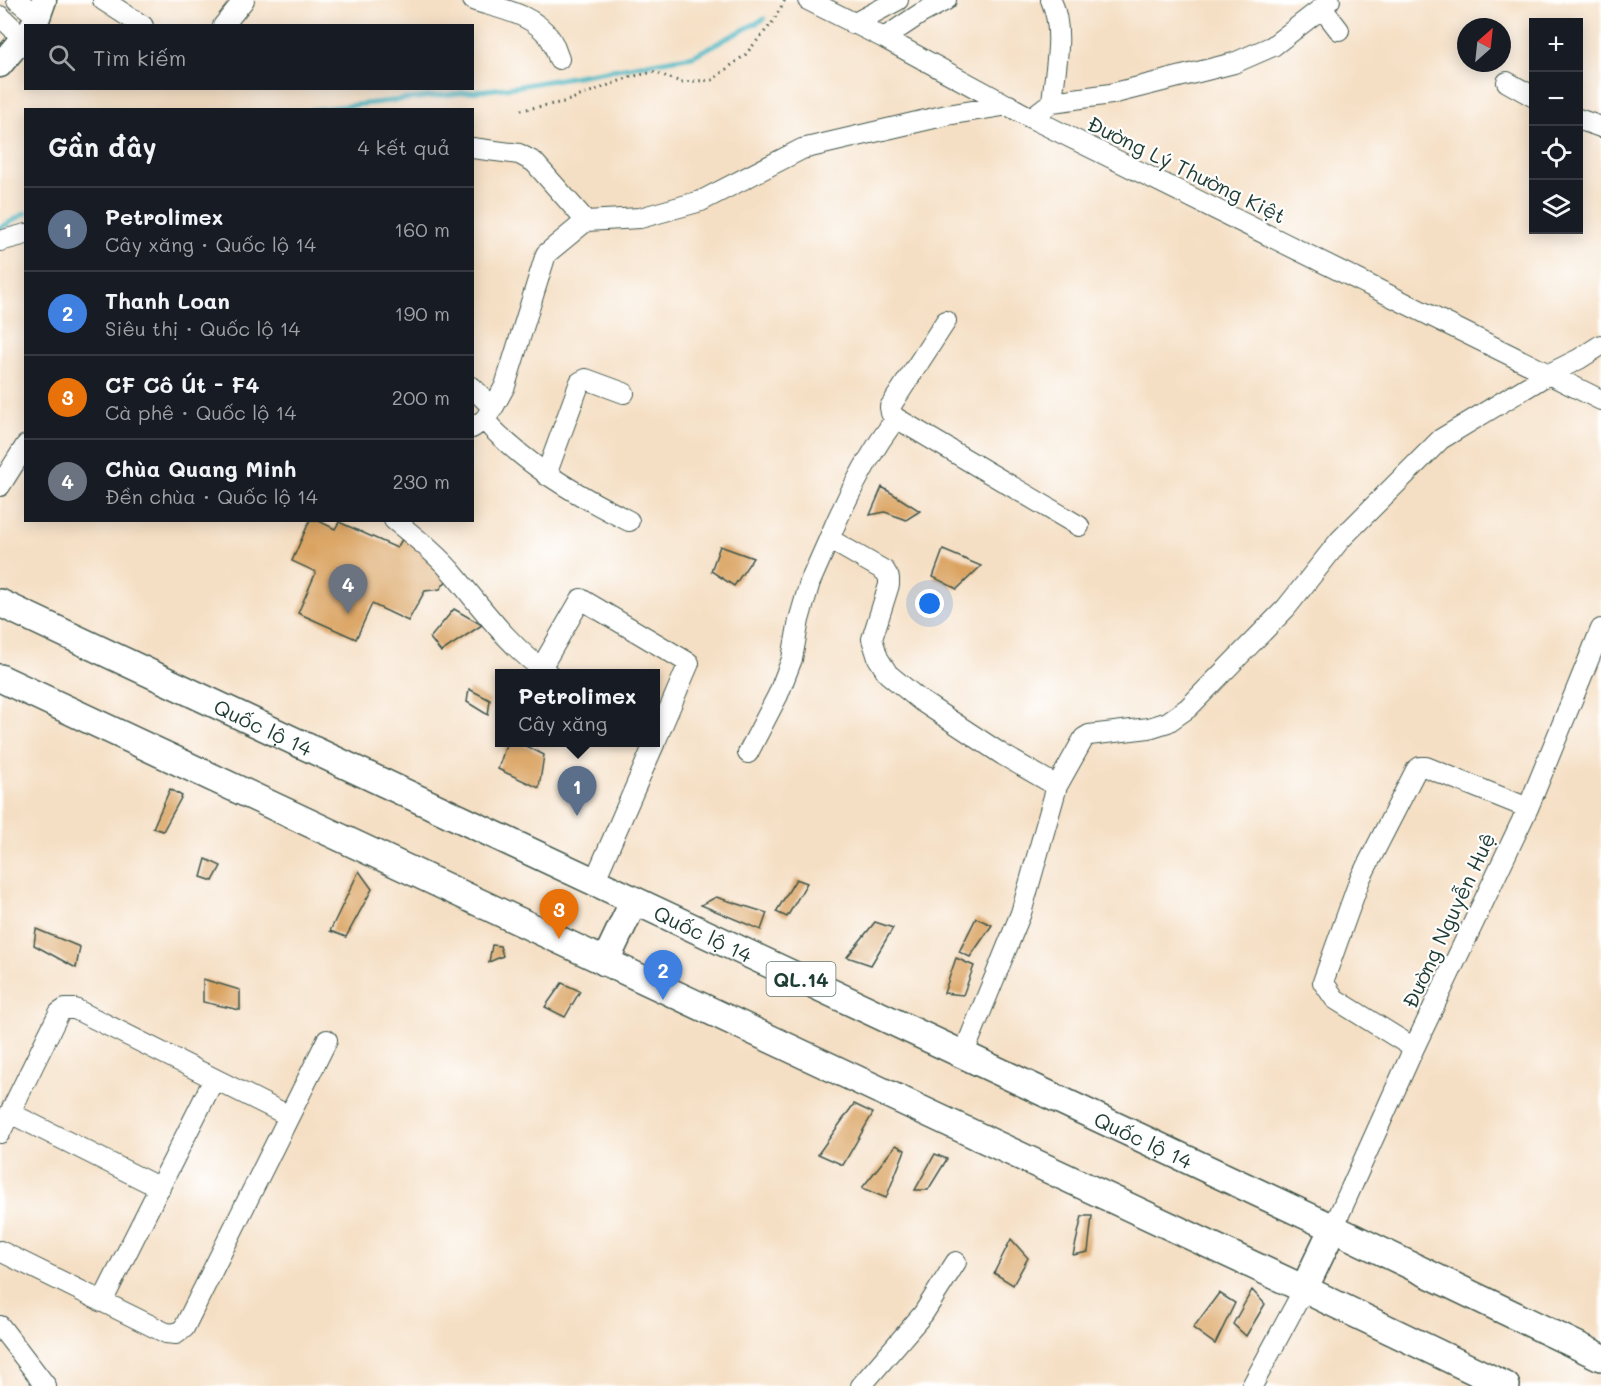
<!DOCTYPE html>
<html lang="vi">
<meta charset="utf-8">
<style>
body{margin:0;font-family:Mali,sans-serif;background:#242831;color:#f1f3f6}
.controls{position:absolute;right:18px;top:18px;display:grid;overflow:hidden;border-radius:0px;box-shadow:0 3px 15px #0003}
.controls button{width:54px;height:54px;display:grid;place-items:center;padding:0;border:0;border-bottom:2px solid #363941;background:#171b24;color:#f1f3f6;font:30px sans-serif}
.compass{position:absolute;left:1457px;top:18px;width:54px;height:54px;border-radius:50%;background:#171b24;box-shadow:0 3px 15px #0003;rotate:27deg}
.you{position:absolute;left:930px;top:604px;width:21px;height:21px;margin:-15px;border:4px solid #fff;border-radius:50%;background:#1a73e8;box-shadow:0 0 0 9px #1a73e833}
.badge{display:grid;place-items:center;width:39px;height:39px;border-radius:50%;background:#1f6fb2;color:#fff;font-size:20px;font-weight:700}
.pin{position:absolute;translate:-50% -50px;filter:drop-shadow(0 2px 3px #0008)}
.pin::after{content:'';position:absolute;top:32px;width:21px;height:18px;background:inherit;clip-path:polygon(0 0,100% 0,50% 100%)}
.popup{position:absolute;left:495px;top:669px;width:165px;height:78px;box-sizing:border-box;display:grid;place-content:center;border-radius:0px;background:#171b24;filter:drop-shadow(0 2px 4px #0005);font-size:20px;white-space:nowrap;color:#9ea1a6}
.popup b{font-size:22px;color:#f1f3f6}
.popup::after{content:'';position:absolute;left:50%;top:100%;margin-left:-12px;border:12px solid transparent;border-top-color:#171b24}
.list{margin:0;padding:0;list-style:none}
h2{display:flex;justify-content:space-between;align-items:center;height:78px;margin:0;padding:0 24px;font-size:26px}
h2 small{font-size:20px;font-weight:400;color:#9ea1a6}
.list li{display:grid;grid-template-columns:39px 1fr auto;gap:18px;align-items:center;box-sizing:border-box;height:84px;padding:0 24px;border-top:2px solid #363941}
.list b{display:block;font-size:22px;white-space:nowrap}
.list p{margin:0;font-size:20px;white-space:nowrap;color:#9ea1a6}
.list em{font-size:20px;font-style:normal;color:#9ea1a6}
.icon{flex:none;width:33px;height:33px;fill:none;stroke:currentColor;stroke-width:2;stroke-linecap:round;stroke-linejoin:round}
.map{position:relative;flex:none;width:1601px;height:1386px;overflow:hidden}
.search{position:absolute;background:#171b24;box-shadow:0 3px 15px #0003;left:24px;top:24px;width:450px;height:66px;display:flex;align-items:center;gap:15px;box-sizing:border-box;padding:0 21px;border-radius:0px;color:#9ea1a6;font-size:22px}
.panel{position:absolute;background:#171b24;box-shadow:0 3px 15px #0003;left:24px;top:108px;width:450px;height:414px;border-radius:0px}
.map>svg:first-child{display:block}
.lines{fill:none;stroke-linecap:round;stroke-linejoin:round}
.stream{stroke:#44b3be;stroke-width:5}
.building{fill:#daa361}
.minor-casing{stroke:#3f554a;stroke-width:22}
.major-casing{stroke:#3f554a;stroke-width:27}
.highway-casing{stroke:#3f554a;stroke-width:30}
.path{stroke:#3f554a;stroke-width:3;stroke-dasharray:1.5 4.5;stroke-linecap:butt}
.minor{stroke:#fff;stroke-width:20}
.major{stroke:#fff;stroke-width:24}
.highway{stroke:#fff;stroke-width:27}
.labels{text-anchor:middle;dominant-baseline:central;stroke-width:4.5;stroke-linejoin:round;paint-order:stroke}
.shield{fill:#fff;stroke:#627771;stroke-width:1.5}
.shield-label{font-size:20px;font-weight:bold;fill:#1f3d34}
.street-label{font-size:21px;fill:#1f3d34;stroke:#fff}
</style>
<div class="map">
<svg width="1601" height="1386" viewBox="0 0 1601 1386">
<rect width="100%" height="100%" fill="#fff"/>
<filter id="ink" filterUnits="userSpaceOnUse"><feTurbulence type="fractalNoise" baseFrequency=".0167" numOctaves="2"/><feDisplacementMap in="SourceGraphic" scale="12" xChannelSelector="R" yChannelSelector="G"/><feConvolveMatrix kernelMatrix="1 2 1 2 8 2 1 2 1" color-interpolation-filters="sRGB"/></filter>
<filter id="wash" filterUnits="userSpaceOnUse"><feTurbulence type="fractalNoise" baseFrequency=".008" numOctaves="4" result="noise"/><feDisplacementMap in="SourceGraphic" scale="24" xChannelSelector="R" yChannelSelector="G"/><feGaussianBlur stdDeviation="1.35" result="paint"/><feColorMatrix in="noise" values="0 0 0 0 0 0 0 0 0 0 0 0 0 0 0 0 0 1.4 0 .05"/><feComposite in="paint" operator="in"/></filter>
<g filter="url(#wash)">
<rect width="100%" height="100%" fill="#f5dfc4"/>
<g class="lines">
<path class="stream" d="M311 110 513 87 693 56 764 19
M0 228 26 213"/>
</g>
<g id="blocks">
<path class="building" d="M882 487 920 511 906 520 885 512 870 515Z
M310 520H317L335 529 339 522 397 548 404 536 450 576 440 589 425 591 408 621 372 604 356 639 298 613 316 572 292 561Z
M720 546 753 558 734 586 711 571Z
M943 550 981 566 957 589 933 577Z
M454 609 482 625 441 652 430 638Z
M469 689 490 700 488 715 467 702Z
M507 742H519L544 755 539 788 498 769Z
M170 789 182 796 163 831 153 828Z
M206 859 221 866 213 881 201 877Z
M359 871 372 889 346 937 330 931Z
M796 879 807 883 787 917 776 912Z
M716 897 767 913 761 930 701 905Z
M976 918 992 925 970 957 959 952Z
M875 922 893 928 871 965 847 957Z
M36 929 80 947 76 968 34 945Z
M492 945 500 946 503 956 489 962Z
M956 958 974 966 963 995 944 993Z
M203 979 240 990V1010L203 1002Z
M562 983 580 991 565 1017 545 1007Z
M854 1104 873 1113 843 1165 818 1154Z
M896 1145 905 1150 886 1198 862 1188Z
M935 1154 947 1159 928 1190H915Z
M1082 1216H1092L1088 1252 1073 1255Z
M1011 1239 1028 1258 1013 1285 994 1273Z
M1252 1290 1265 1304 1246 1336 1233 1324Z
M1219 1293 1235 1303 1215 1344 1193 1328Z"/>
</g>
</g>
<g filter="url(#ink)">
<use href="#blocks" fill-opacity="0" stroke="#3f554a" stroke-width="1.5"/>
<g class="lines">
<defs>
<path id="minor" d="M17 0 38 17
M103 0 143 26
M473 0C499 9 532 13 549 37 554 43 556 52 559 59
M808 0 884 38 1031 118 1601 400
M1051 0C1065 31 1055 69 1052 102
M1322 8 1339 30
M0 16 23 38
M853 24 898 0
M223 26 244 0
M884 38 920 14 946 0
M1507 82 1534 97
M1031 118 1052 102 1111 94 1234 63 1273 46 1322 8 1330 0
M1578 119 1601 127
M472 148 519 154 534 162 586 221 640 218 701 201 802 149 947 115 1009 105
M0 241 26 234
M946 321 890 407 891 413 896 418 1079 526
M472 387 493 408
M896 418C868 456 847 495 829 539L885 571 889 578V585L872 639 878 658 888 674 921 701 1003 755 1057 786 1084 738 1089 735 1149 728 1168 722 1188 708 1286 608 1340 540 1441 439 1547 375 1579 359 1601 345
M484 420C527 466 573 493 629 521
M472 428 484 420 493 408 505 386 546 254 586 221
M546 475 580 382 586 379 624 393
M0 486 26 445
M394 520C416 538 438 555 456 577 485 612 511 648 549 674
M541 668 581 599 689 663 656 740
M748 753 778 695 792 659 799 620 810 582 829 539
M594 882 655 742
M1414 1048 1335 999 1323 982 1360 879 1416 770 1420 767H1426L1528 808
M963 1055 1021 913 1057 786
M10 1113 160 1188
M0 1133 59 1013 65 1009H75L289 1116
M1333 1228 1414 1048 1528 808 1601 629
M0 1251 166 1333 176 1334 184 1328 327 1040
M102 1302 214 1079
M0 1326 46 1386
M861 1386 923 1314 956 1262
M1252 1386 1304 1289"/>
<path id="major" d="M32 26 38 17 44 0
M0 65 26 34"/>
<g id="highway">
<path id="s1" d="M0 603 1333 1228 1601 1357"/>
<path d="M0 678 1304 1289 1506 1386"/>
<path d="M605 962 634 901"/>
<path d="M1304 1289 1333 1228"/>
</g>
</defs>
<use href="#minor" class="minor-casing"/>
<use href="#major" class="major-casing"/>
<use href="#highway" class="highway-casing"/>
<path class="path" d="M521 110 564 102 630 77 654 72 681 82 712 80 745 55 772 23 785 0"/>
<use href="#minor" class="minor"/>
<use href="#major" class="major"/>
<use href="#highway" class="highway"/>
</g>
</g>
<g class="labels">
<rect class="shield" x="766.5" y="962" width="69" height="34" rx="4.5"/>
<g class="shield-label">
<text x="801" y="979">QL.14</text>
</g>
<g class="street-label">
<text transform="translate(1187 169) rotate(26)">Đường Lý Thường Kiệt</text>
<text stroke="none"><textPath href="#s1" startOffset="291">Quốc lộ 14</textPath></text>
<text transform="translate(1448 920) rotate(-65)">Đường Nguyễn Huệ</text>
<text stroke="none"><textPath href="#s1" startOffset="777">Quốc lộ 14</textPath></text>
<text stroke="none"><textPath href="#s1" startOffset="1263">Quốc lộ 14</textPath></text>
</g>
</g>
</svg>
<div class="controls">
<button>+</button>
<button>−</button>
<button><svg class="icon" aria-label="locate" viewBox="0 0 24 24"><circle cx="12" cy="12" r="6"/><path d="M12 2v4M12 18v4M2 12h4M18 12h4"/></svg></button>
<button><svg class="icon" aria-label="layers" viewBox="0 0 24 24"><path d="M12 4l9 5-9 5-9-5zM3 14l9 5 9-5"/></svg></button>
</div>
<svg class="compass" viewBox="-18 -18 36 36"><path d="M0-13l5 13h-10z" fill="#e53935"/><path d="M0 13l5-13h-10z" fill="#9ea1a6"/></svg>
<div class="you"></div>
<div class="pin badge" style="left:577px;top:816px;background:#5c6f8a">1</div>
<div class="popup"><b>Petrolimex</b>Cây xăng</div>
<div class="pin badge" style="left:663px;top:1000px;background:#3f7fe0">2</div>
<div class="pin badge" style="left:559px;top:939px;background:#e8710a">3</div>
<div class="pin badge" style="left:348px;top:614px;background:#6b7280">4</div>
<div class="search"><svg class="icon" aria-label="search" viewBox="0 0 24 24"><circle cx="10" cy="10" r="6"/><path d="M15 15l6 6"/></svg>Tìm kiếm</div>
<section class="panel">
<h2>Gần đây<small>4 kết quả</small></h2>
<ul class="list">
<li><span class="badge" style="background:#5c6f8a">1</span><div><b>Petrolimex</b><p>Cây xăng · Quốc lộ 14</p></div><em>160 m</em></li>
<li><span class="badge" style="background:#3f7fe0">2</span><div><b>Thanh Loan</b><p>Siêu thị · Quốc lộ 14</p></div><em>190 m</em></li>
<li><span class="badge" style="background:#e8710a">3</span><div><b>CF Cô Út - F4</b><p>Cà phê · Quốc lộ 14</p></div><em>200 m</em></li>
<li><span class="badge" style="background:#6b7280">4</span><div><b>Chùa Quang Minh</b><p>Đền chùa · Quốc lộ 14</p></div><em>230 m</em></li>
</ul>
</section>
</div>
